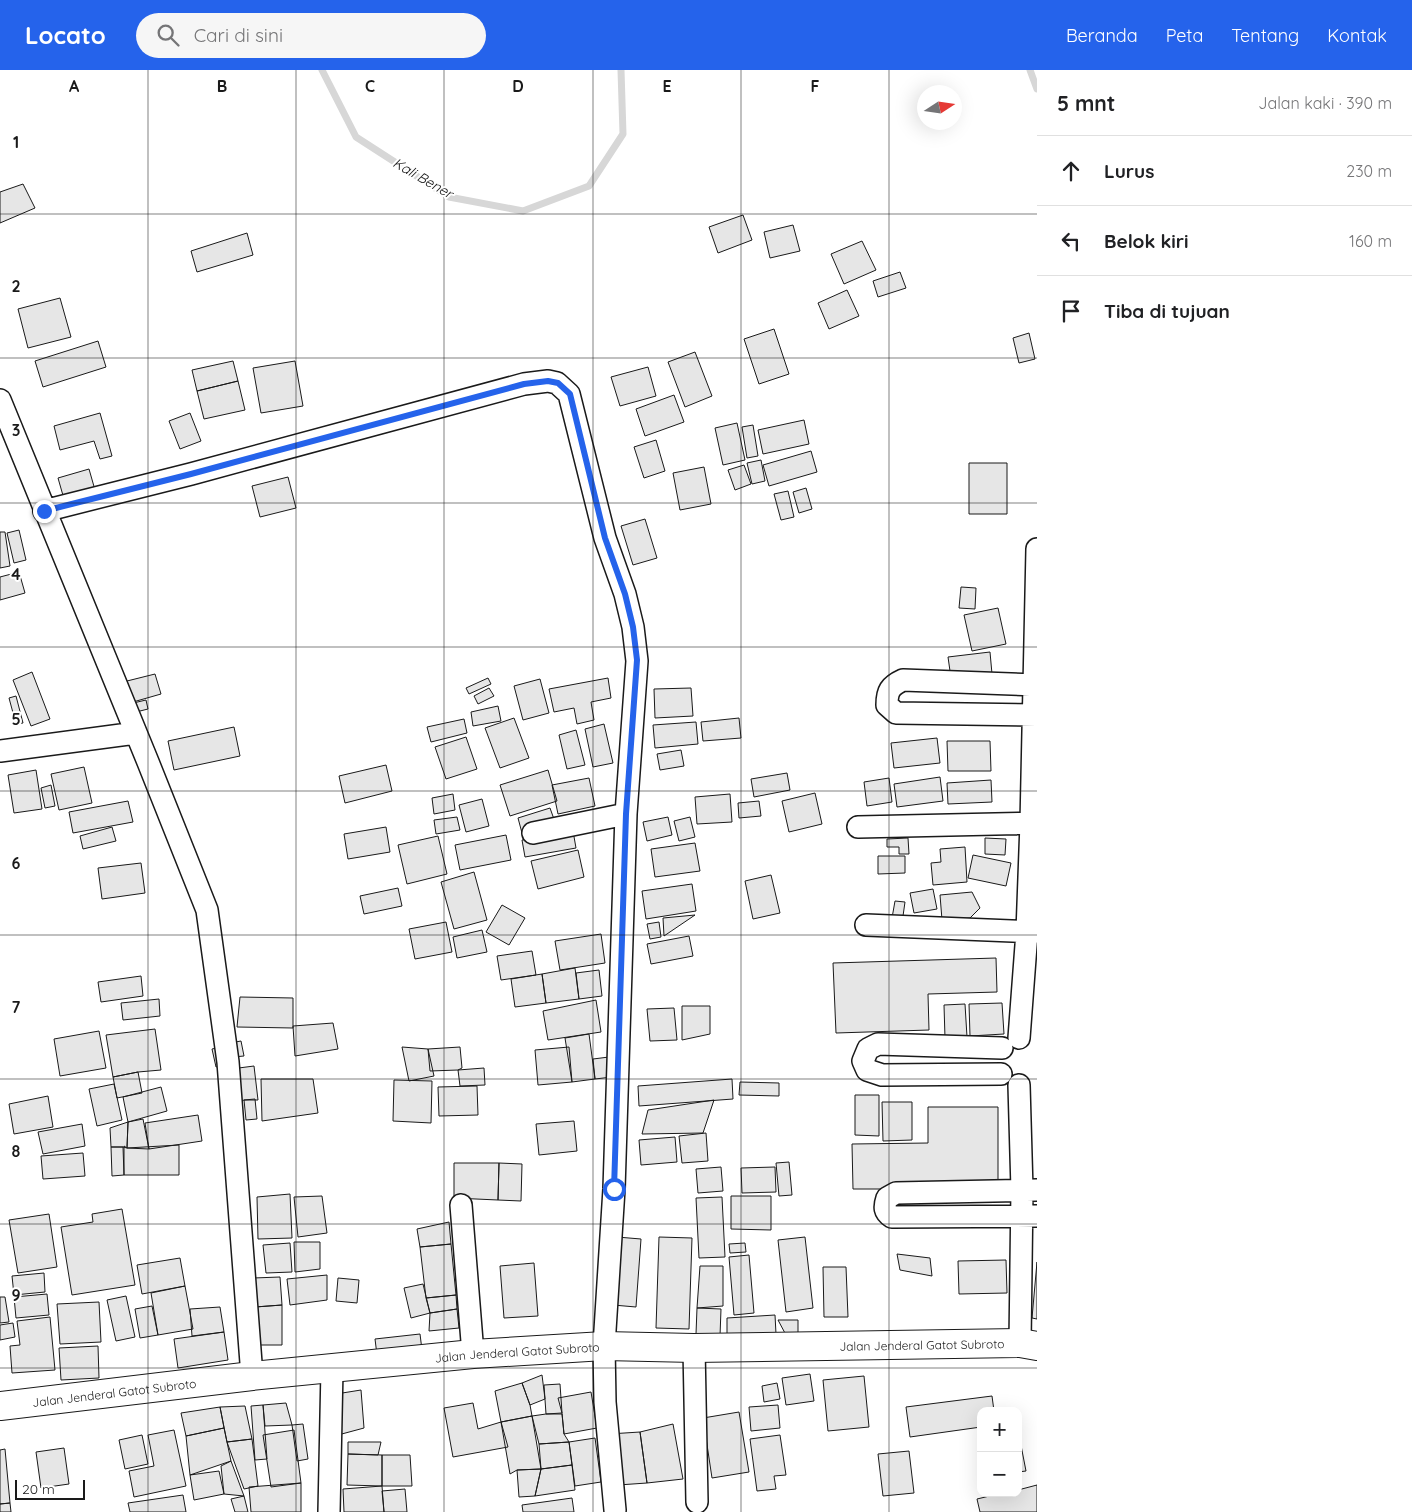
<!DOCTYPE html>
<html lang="id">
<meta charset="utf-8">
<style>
body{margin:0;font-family:Quicksand,sans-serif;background:#f6f6f6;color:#202124}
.controls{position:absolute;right:15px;bottom:15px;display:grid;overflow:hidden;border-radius:10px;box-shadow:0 5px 20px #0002}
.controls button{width:45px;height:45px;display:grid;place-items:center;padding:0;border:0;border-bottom:1px solid #e0e0e0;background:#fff;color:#202124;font:25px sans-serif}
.compass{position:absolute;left:917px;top:15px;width:45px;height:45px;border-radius:50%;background:#fff;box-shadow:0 5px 20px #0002;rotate:78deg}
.scale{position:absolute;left:15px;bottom:12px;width:70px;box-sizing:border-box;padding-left:5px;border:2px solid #1a1a1a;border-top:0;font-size:14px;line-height:18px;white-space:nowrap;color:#1a1a1a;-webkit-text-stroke:4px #fff;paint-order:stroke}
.stop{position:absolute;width:15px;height:15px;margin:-11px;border:4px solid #2563eb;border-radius:50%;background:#fff}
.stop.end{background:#2563eb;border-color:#fff;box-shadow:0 1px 5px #0008}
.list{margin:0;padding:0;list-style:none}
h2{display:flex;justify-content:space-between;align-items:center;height:65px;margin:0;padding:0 20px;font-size:21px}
h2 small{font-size:16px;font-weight:400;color:#757577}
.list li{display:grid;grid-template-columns:32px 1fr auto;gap:15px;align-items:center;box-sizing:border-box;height:70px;padding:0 20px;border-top:1px solid #e0e0e0}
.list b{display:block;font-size:19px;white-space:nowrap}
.list em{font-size:16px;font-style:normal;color:#757577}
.icon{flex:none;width:28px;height:28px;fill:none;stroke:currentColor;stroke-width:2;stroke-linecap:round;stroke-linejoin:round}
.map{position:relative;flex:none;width:1037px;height:1442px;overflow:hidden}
header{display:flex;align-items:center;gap:30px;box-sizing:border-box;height:70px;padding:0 25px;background:#2563eb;color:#fff}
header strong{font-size:24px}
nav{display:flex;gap:28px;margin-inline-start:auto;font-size:18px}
.search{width:350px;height:45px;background:#f6f6f6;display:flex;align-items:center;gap:12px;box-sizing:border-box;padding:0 18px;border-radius:28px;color:#757577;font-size:19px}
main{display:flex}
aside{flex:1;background:#fff}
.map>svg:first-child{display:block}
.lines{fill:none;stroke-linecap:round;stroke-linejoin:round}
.stream{stroke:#d7d7d7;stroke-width:7}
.building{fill:#e6e6e6;stroke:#1a1a1a}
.minor-casing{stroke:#1a1a1a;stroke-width:24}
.trunk-casing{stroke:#1a1a1a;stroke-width:30}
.minor{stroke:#fff;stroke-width:21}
.trunk{stroke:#fff;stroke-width:28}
.route{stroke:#2563eb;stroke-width:6}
.grid{fill:none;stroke:#1a1a1a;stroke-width:1;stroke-opacity:0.55}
.labels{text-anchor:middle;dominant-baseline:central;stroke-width:4;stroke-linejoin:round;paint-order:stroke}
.street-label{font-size:12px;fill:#1a1a1a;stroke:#fff}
.water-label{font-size:14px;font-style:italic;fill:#1a1a1a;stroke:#fff}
.grid-label{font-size:16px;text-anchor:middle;font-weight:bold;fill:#1a1a1a;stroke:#fff;stroke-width:4;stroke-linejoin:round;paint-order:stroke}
</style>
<header>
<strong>Locato</strong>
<div class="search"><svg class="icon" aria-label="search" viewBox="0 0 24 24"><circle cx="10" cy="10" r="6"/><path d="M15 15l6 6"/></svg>Cari di sini</div>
<nav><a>Beranda</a><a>Peta</a><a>Tentang</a><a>Kontak</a></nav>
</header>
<main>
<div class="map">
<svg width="1037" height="1442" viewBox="0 0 1037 1442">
<rect width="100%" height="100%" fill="#fff"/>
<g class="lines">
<path class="stream" d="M322 0 356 67 449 127 523 141 589 116 623 64 621 0
M1030 0 1037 19"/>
</g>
<path class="building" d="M23 114 35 138 0 153V122Z
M743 145 752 170 718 183 709 157Z
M793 155 800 181 770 188 764 162Z
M247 163 253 185 197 202 191 181Z
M862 171 876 200 844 214 831 184Z
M900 202 906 218 878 227 873 211Z
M847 220 859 246 829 259 818 233Z
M60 228 71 267 28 278 18 239Z
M774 259 789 304 759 314 744 269Z
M1029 263 1035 289 1019 293 1013 268Z
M98 271 106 297 43 317 35 291Z
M695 282 712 326 685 337 668 292Z
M233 291 238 311 197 321 192 300Z
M295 291 303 336 261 343 253 298Z
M648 297 656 326 620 336 611 307Z
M238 311 245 340 204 349 197 321Z
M674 325 684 352 645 366 636 339Z
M100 343 112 386 100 389 94 371 60 380 54 356Z
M190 343 201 371 180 379 169 351Z
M804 350 809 374 763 384 758 360Z
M737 353 745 390 723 395 715 358Z
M753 355 758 386 747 388 742 357Z
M656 370 665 401 644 408 634 377Z
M811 381 817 402 769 416 763 395Z
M761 390 765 411 752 414 747 393Z
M969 393H1007V444H969Z
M744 395 751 414 735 420 728 400Z
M704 397 711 434 680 440 673 403Z
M89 399 95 420 64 429 58 408Z
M288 407 296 438 260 447 252 416Z
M806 418 812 439 799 443 793 422Z
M788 421 794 447 781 450 774 424Z
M645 449 657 488 633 495 621 456Z
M19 460 26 490 14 493 7 463Z
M0 462H5L10 496 0 498Z
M19 502 25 523 0 530V507Z
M961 517 976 518 975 539 959 538Z
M998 538 1006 574 972 581 964 545Z
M990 582 992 604 951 608 948 587Z
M32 602 50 649 31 656 13 610Z
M155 604 161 624 133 632 127 611Z
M488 608 491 614 469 624 466 618Z
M608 608 611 628 591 632 594 650 577 654 574 638 554 642 549 619Z
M540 609 549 643 523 650 514 616Z
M489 618 494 626 478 634 474 626Z
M691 618 693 646 655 648 654 619Z
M16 626 23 653 16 654 9 628Z
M146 630 148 639 132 643 129 634Z
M498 636 501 651 473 656 471 642Z
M514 648 529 688 500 698 485 658Z
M739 648 741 668 703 671 701 652Z
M464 649 467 663 431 672 427 657Z
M696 652 698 674 655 678 653 655Z
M604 654 613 693 593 697 585 659Z
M234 657 240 686 174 700 168 671Z
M576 660 585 695 567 699 559 665Z
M466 667 477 699 446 709 435 677Z
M937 668 940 693 894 698 891 673Z
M947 671H990L991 701H948Z
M681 680 684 696 660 700 657 684Z
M386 695 392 721 345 733 339 706Z
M84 697 92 733 59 740 51 704Z
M36 700 42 739 14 743 8 705Z
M548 700 557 731 510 746 500 715Z
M787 703 790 720 754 727 751 709Z
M940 707 943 731 897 737 894 714Z
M589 708 595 736 558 744 552 715Z
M889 708 892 732 867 736 864 712Z
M991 710 992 732 948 734 947 713Z
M51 715 55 736 45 738 41 718Z
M815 723 822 754 789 762 782 731Z
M453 724 455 740 434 744 432 728Z
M730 724 732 752 697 754 695 727Z
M482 729 489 756 466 762 459 735Z
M128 731 133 752 73 763 69 742Z
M759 731 761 746 739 748 738 733Z
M550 738 555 752 522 763 518 748Z
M457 747 460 760 436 764 434 750Z
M668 747 672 765 647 771 643 752Z
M690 747 695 767 679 771 674 751Z
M112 757 116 771 83 779 80 766Z
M386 757 390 782 348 789 344 764Z
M573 761 576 778 525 787 522 770Z
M506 765 511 790 460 800 455 775Z
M438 766 447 804 407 814 398 775Z
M908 768 909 784H899V777H887V769Z
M985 768 1006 769 1005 785 985 784Z
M695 773 700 801 655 807 651 779Z
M965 777 967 812 933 815 931 793 941 792 940 779Z
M578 780 584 807 538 819 531 791Z
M973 785 1011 793 1006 816 968 808Z
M878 786H905V803L878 804Z
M141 793 145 823 102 829 98 798Z
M474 802 487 850 454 859 441 812Z
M771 805 780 843 753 849 745 811Z
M692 814 696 841 646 849 642 821Z
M398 818 402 836 364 844 360 826Z
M933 819 937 839 914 843 910 823Z
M972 822 980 838 970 848 942 850 940 825Z
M895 831 905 832 903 846 892 848Z
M502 835 525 848 509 875 486 862Z
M695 845 664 866 663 848Z
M446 852 452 882 415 889 409 859Z
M659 852 661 867 650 869 647 854Z
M482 860 487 882 457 888 453 867Z
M601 864 605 893 560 900 555 871Z
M689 866 693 886 651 894 647 874Z
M532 881 536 905 501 910 497 886Z
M996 888 997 922 928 924 929 960 836 963 833 893Z
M575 898 579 929 546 933 542 904Z
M599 900 602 926 579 929 576 903Z
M542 904 546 933 515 937 511 909Z
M141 906 143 926 101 932 98 912Z
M240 927 293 928V958L237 957Z
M159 929 160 946 123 950 121 933Z
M596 930 601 962 548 970 543 941Z
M1002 933 1004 964 970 966 969 934Z
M965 934 967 967 945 968 944 935Z
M682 936H710V964L682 970Z
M674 938 677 970 650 971 647 939Z
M333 953 338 979 295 986 293 956Z
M155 959 161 1000 138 1002 113 1007 106 965Z
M99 961 106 998 60 1006 54 969Z
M589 964 595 1009 572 1012 565 968Z
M241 971 244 986 233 987 230 973Z
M221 977 224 995 216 997 212 979Z
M402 977 428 979 434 1006 409 1011Z
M460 977 462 998 458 1000 430 1001 428 979Z
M569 977 572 1012 538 1015 535 980Z
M609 987 612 1007 595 1009 593 989Z
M254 996 258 1030H244L236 1033 231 999Z
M484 998 485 1015 460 1016 458 1000Z
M138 1002 142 1023 117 1028 113 1007Z
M261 1009H313L318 1043 262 1051Z
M732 1009 733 1029 639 1036 638 1016Z
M394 1010 432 1011 431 1053 393 1051Z
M740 1012 779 1013V1026L739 1025Z
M114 1014 122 1050 97 1056 89 1019Z
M477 1016 478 1045 439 1046 438 1017Z
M161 1017 167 1041 128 1052 123 1027Z
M855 1025H879V1066L855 1065Z
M48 1026 53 1057 14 1064 9 1034Z
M255 1029 257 1049 246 1050 244 1030Z
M714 1030 703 1063 642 1064 648 1040Z
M882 1032H912V1070L883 1071Z
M928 1037H998V1119H853L852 1074 928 1073Z
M198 1045 202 1071 149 1079 145 1053Z
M143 1049 149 1079 127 1078 128 1052Z
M574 1051 577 1081 539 1085 536 1054Z
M128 1052 127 1078 123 1077H111L110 1058Z
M82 1054 85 1076 43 1084 38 1062Z
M706 1063 708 1091 682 1093 679 1066Z
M675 1067 677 1092 641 1095 639 1070Z
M179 1075V1105H124V1076L127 1078Z
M111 1077H123L124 1105 112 1106Z
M83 1083 85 1106 43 1109 41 1086Z
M789 1092 792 1125 779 1126 776 1093Z
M454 1093H499L498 1130 454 1128Z
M499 1093 522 1094 521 1131 498 1130Z
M721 1097 723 1121 698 1123 696 1099Z
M775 1097 776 1122 742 1123 741 1098Z
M290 1124 292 1168 258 1169 257 1127Z
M322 1126 327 1163 298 1167 294 1127Z
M731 1126H771V1160L731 1159Z
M722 1127 725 1187 699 1188 696 1128Z
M122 1139 135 1215 72 1225 61 1157 93 1152 92 1144Z
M49 1144 57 1197 18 1203 9 1150Z
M449 1152 451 1174 420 1177 417 1159Z
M617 1167 641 1169 636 1237 613 1235Z
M659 1167 692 1168 689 1259 656 1258Z
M805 1167 813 1238 786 1242 778 1170Z
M294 1172H320V1199L295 1202Z
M290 1173 292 1202 266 1203 263 1175Z
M745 1173 746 1182 730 1183 729 1174Z
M451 1174 456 1225 426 1228 420 1177Z
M897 1184 930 1188 932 1206 900 1200Z
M749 1185 754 1243 734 1245 729 1187Z
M180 1188 185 1216 142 1224 137 1195Z
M1006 1190 1007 1223 959 1224 958 1191Z
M1037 1192V1249L1032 1248Z
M534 1193 538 1246 504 1248 500 1196Z
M700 1196H723V1236L697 1238Z
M823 1197H846L848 1247H824Z
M44 1203 45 1222 14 1225 12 1206Z
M327 1205V1230L290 1235 287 1209Z
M280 1207 282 1235 255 1237 253 1208Z
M338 1208 359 1210 357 1233 336 1231Z
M423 1214 430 1243 411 1248 404 1218Z
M185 1216 193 1259 158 1265 151 1223Z
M47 1224 49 1245 16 1248 14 1227Z
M456 1225 457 1239 430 1243 426 1228Z
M126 1226 135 1267 116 1271 107 1230Z
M0 1227H5L9 1252 0 1253Z
M99 1232 101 1272 60 1274 57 1234Z
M282 1235V1275H256L255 1237Z
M152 1236 158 1265 140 1268 135 1239Z
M220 1237 224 1262 192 1266 190 1239Z
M697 1238 721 1239 720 1266 696 1264Z
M457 1239 459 1258 429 1261 430 1243Z
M775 1245 776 1264 727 1266V1248Z
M50 1247 55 1300 12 1303 10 1276 20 1275 17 1251Z
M778 1250H798V1265H786Z
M13 1253 15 1267 0 1270V1255Z
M224 1262 228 1290 178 1298 174 1269Z
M420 1264 422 1280 377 1285 375 1269Z
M98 1276 99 1308 61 1310 59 1278Z
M810 1304 814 1331 786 1335 782 1308Z
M542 1305 545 1329 530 1335 522 1313Z
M864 1306 869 1357 828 1361 823 1310Z
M522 1313 530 1335 532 1346 501 1352 495 1321Z
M777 1313 780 1329 764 1332 762 1316Z
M560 1314 562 1343 546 1344 544 1315Z
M361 1320 364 1358 338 1365 336 1324Z
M591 1322 597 1358 564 1364 562 1343 558 1328Z
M992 1326 994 1341H981V1357L910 1367 906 1337Z
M286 1333 292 1355 265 1356 263 1335Z
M473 1333 478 1359 501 1352 508 1377 453 1387 444 1338Z
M263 1335 267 1389 255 1390 251 1336Z
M778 1335 780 1358 751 1361 749 1337Z
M245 1336 252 1369 227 1372 220 1337Z
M220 1337 224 1358 186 1366 181 1343Z
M739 1342 749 1402 712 1408 703 1348Z
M546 1344H562L564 1364 569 1372 539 1374 532 1346Z
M532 1346 541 1399 517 1400 510 1404 501 1352Z
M303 1354 308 1389 297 1391 292 1355Z
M673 1354 683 1409 647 1413 640 1362Z
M224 1358 231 1391 190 1405 186 1366Z
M174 1360 186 1416 134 1427 129 1401 154 1396 148 1365Z
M294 1360 301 1413 271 1417 263 1365Z
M1018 1360 1026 1401 1018 1402Z
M640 1362 647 1413 618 1415 609 1364Z
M142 1365 148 1394 125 1399 119 1370Z
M780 1365 786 1405 774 1406 776 1419 757 1421 750 1369Z
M595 1368 601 1412 575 1416 569 1372Z
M252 1369 258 1416 244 1419 227 1372Z
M348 1372H381L378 1385 348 1384Z
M569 1372 572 1395 541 1399 539 1374Z
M64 1378 69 1414 41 1418 36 1382Z
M5 1379 10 1433 0 1434V1380Z
M909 1381 914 1423 883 1426 878 1384Z
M348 1384 382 1385V1416L347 1415Z
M382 1385H410L412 1416H382Z
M231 1391 244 1426 224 1424 221 1396Z
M572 1395 575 1420 535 1426 541 1399Z
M541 1399 535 1426 519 1427 517 1400Z
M219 1401 224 1424 194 1430 190 1405Z
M301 1413V1442H251L249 1417Z
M1037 1415V1442H980L977 1429 1002 1423H1018V1420Z
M382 1416 384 1442H344L343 1419Z
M405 1419 407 1442H384L382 1421Z
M183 1425 186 1442H130L128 1433Z
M244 1426 248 1442H235L231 1429Z
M572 1428 574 1442H523L522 1435Z
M10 1433 11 1442H0V1434Z"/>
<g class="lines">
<defs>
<path id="minor" d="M0 330 148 692 207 840 228 992 252 1306
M44 441 191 404 524 314 548 311 557 313 569 324 605 468 625 524 633 557 637 591 626 744 614 1119 604 1276 605 1332 615 1440
M1037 615 903 610C890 616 887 621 887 635L896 643 1037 645
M0 681 136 663
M858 757 1037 753
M533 763 626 744
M866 855 1037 862
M1019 968 1027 862 1031 753 1037 479
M1001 1004 882 1005 867 1000 863 991 868 979 878 974 1002 978
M1019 1015 1022 1120 1020 1273
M1037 1120 896 1123 887 1128C884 1137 884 1142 892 1147L1037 1146
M461 1135 473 1284
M694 1278 697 1432
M329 1442 332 1299"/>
<g id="trunk">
<path id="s1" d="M0 1336 252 1306 473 1284 604 1276 694 1278 1020 1273 1037 1276"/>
</g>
</defs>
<use href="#minor" class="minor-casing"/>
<use href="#trunk" class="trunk-casing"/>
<use href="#minor" class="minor"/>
<use href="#trunk" class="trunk"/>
</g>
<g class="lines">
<path class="route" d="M44 441 191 404 524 314 548 311 558 313 570 324 605 468 625 524 633 557 637 590 626 744 614 1119"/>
</g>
<path class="grid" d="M148 0V1442M296 0V1442M444 0V1442M593 0V1442M741 0V1442M889 0V1442M0 144H1037M0 288H1037M0 433H1037M0 577H1037M0 721H1037M0 865H1037M0 1009H1037M0 1154H1037M0 1298H1037"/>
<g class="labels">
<g class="street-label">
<text stroke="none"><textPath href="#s1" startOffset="925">Jalan Jenderal Gatot Subroto</textPath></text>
<text stroke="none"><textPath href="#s1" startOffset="520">Jalan Jenderal Gatot Subroto</textPath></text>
<text stroke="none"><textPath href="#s1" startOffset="115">Jalan Jenderal Gatot Subroto</textPath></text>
</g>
<g class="water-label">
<text transform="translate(423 108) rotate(30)">Kali Bener</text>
</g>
</g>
<g class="grid-label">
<text x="74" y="22">A</text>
<text x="222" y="22">B</text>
<text x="370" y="22">C</text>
<text x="518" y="22">D</text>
<text x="667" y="22">E</text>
<text x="815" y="22">F</text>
<text x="16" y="78">1</text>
<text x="16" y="222">2</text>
<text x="16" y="366">3</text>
<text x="16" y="510">4</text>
<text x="16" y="655">5</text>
<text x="16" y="799">6</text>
<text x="16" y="943">7</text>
<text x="16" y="1087">8</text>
<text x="16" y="1231">9</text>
</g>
</svg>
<div class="controls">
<button>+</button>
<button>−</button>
</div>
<svg class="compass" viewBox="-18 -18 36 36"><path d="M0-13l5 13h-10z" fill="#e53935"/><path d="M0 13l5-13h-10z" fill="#757577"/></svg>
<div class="scale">20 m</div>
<div class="stop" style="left:614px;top:1119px"></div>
<div class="stop end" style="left:44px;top:441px"></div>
</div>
<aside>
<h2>5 mnt<small>Jalan kaki · 390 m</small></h2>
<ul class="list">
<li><svg class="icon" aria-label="ahead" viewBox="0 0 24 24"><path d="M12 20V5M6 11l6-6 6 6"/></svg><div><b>Lurus</b></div><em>230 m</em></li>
<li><svg class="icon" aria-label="left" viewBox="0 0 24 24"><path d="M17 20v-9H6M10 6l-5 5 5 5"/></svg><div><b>Belok kiri</b></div><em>160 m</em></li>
<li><svg class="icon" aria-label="arrive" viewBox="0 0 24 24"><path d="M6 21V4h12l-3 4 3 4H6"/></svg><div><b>Tiba di tujuan</b></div></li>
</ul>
</aside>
</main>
